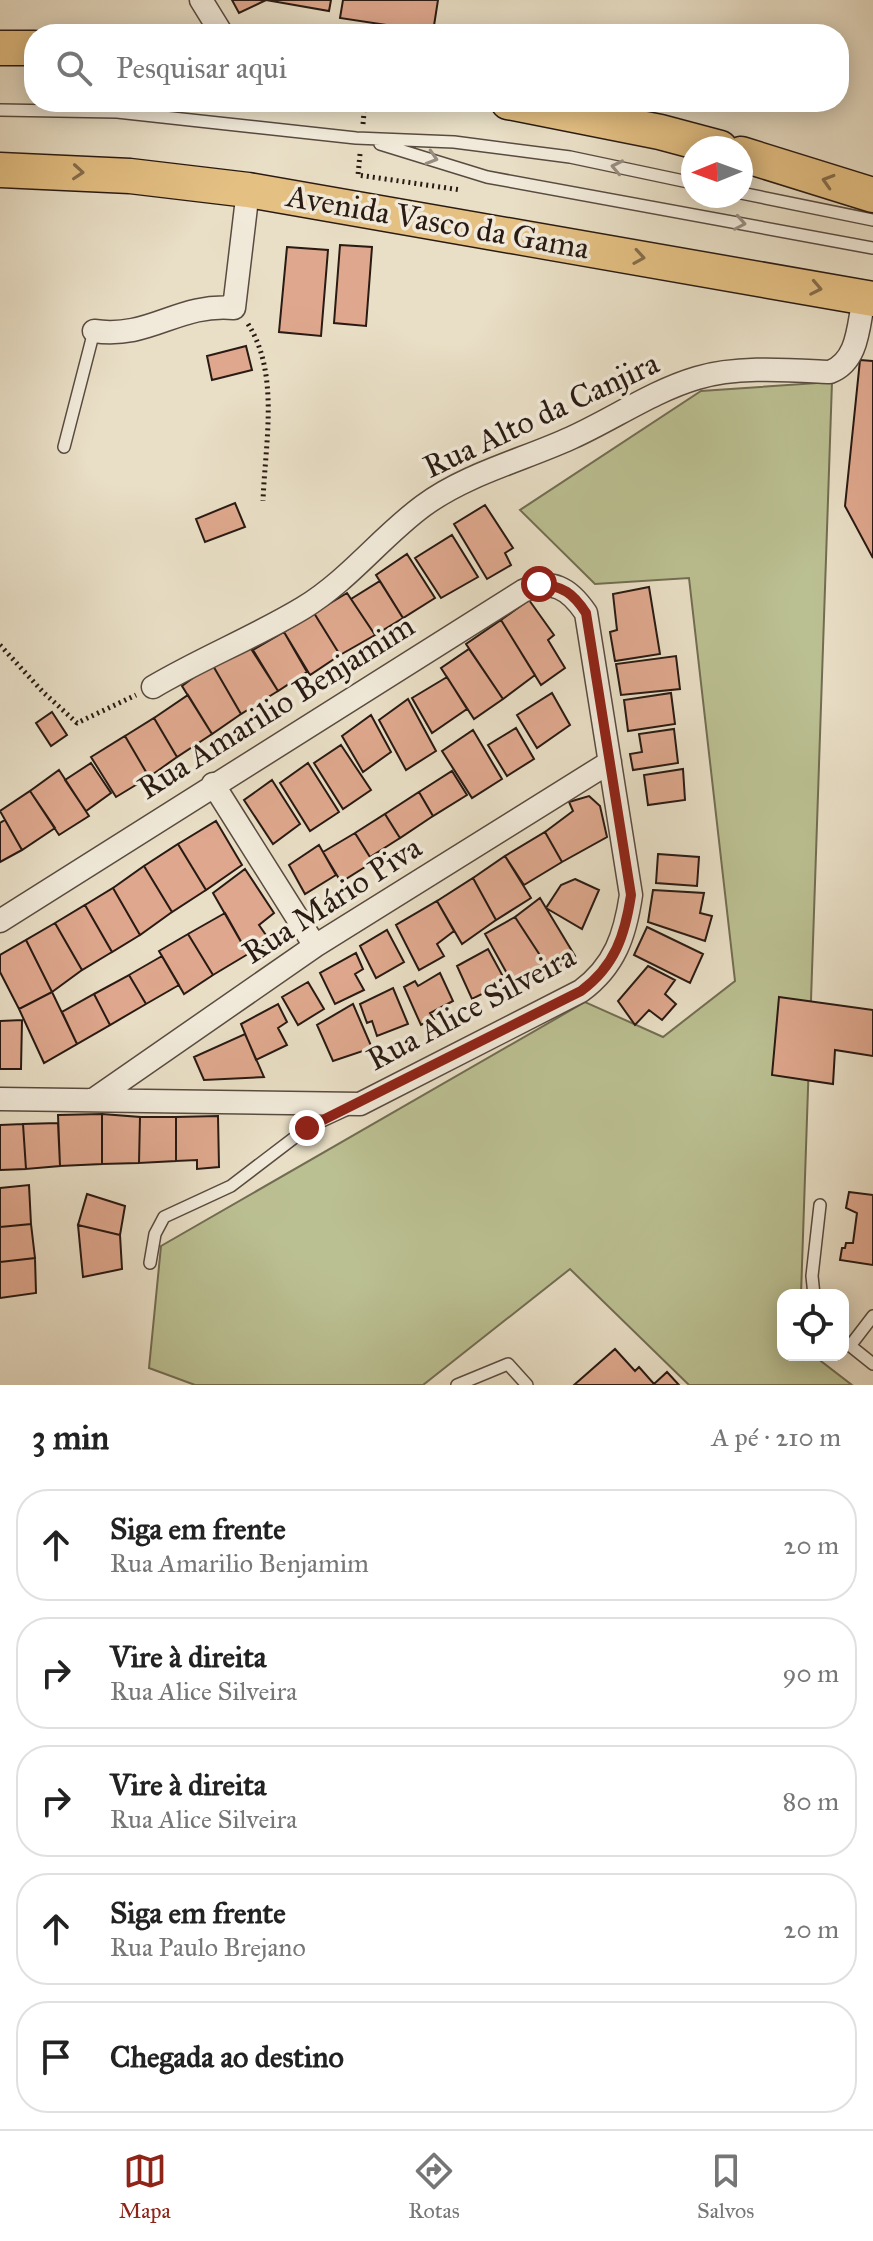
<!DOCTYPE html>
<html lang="pt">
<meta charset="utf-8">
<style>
body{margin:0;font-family:"IM FELL Great Primer",serif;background:#f6f6f6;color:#222}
.controls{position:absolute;right:24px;bottom:24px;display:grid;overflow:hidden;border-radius:16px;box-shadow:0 4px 20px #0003}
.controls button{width:72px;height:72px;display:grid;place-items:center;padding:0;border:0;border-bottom:2px solid #e0e0e0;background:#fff;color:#222;font:40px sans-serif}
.compass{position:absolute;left:681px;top:136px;width:72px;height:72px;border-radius:50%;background:#fff;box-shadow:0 4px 20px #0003;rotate:269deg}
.stop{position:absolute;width:24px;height:24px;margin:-18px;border:6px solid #8f2418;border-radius:50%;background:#fff}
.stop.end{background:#8f2418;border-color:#fff;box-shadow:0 2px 8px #0008}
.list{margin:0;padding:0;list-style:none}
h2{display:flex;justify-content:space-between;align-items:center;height:104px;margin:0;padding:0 32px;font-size:34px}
h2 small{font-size:26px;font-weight:400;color:#767676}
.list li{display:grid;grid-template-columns:52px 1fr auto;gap:24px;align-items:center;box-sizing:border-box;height:112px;margin:0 16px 16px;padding:0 16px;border:2px solid #e0e0e0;border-radius:32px}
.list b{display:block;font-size:30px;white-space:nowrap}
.list p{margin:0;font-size:26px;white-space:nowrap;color:#767676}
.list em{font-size:26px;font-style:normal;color:#767676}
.icon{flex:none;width:44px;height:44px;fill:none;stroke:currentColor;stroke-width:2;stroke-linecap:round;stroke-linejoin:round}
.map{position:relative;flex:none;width:873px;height:1385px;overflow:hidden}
.search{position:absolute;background:#fff;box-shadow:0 4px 20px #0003;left:24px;right:24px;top:24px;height:88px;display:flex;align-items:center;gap:20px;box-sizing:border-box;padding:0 28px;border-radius:32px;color:#767676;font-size:30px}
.sheet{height:744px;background:#fff}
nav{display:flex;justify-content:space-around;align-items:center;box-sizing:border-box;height:112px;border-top:2px solid #e0e0e0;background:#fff;font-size:22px;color:#767676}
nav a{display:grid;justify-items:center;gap:4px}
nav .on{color:#8f2418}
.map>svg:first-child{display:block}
.green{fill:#bbc092;stroke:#726d52;stroke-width:2}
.building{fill:#dfa88e;stroke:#291a13;stroke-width:2}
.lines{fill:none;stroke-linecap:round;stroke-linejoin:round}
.service-casing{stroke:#594b40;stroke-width:14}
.minor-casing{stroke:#594b40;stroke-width:25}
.primary-casing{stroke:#291a13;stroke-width:37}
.path{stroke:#291a13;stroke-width:5;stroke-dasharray:2 4;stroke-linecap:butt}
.service{stroke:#f1eada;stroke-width:11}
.minor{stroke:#f1eada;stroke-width:22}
.primary{stroke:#e4c083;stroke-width:34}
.oneway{stroke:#978c80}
.oneway2{stroke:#866d4b}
.route{stroke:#8f2418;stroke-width:10}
.labels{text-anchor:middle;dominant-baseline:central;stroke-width:7;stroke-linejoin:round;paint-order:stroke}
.street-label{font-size:32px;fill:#291a13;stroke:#f1eada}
</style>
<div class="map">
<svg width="873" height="1385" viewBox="0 0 873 1385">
<rect width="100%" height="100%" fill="#e9dfc6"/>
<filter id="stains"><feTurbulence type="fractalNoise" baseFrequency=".0025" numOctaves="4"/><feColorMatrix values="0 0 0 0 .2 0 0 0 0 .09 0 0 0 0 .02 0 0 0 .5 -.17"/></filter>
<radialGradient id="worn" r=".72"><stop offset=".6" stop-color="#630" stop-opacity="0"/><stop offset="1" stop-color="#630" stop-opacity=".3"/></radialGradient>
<path class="green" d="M832 382 801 1295H783V1355H813L852 1385H689L570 1269 423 1385H195L149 1368 161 1246 585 1002 663 1037 735 981 689 578 595 584 520 510 701 391Z"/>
<path class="building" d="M232 0H266L239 13Z
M266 0H331L329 11Z
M343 0H438L433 32 340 18Z
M340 245 372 247 366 326 334 323Z
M287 247 328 250 321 336 279 332Z
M246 346 252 370 212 380 207 356Z
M860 360 873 361V558L845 506Z
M235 503 245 527 205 542 196 519Z
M485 505 513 548 505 553 511 565 487 579 454 524Z
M452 535 478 577 441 598 415 558Z
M407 554 435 598 403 618 376 575Z
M380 581 403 618 375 635 351 599Z
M649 587 660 654 615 661 610 632 617 630 613 594Z
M347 593 375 635 340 655 314 613Z
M529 600 554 635 548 640 565 668 541 685 501 620Z
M314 613 340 655 310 675 284 632Z
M501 620 535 675 503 699 466 644Z
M284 632 307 672 278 691 253 650Z
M248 644 278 691 241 714 212 664Z
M469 649 503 699 474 719 441 668Z
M676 656 680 689 621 695 616 664Z
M212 664 241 714 212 734 182 686Z
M447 677 467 709 432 733 412 698Z
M552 693 570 725 537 748 517 715Z
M671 693 675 724 628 731 624 700Z
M188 695 212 734 177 757 154 718Z
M408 699 436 751 406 770 379 720Z
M52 712 67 735 51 746 36 723Z
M371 715 391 752 363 772 342 736Z
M154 718 177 757 149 777 125 736Z
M516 728 534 759 507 776 488 745Z
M674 729 678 763 633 770 630 754 642 752 639 734Z
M473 730 502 779 472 798 442 751Z
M125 736 149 777 116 797 91 757Z
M341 745 371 790 343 809 314 763Z
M91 763 111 793 86 811 65 780Z
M308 763 339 812 310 831 280 783Z
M683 769 685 800 648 805 644 775Z
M59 770 89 816 59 835 30 791Z
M452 771 467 795 433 816 419 792Z
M272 780 300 824 273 844 244 800Z
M30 791 55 828 22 850 0 811Z
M419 792 433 816 400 838 385 814Z
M589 796 600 806 607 837 562 862 545 832 573 811 569 802Z
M385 814 400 838 370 857 355 833Z
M5 820 22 850 0 862V823Z
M216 821 242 865 206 890 178 844Z
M545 832 562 862 524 885 505 856Z
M355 833 373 862 341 882 323 852Z
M178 844 206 890 172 912 144 866Z
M319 845 336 875 305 894 289 865Z
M658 854 699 857 697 886 656 883Z
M505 856 531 898 496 920 473 878Z
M144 866 172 912 140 935 113 888Z
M245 869 274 913 259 925 270 941 248 954 213 893Z
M473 878 496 920 462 944 437 901Z
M575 879 599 890 582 929 546 908 561 885Z
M113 888 140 935 112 952 85 905Z
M653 890 704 893 700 913 712 916 705 941 648 922Z
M540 898 575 956 551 972 515 917Z
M437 901 454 931 437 944 444 956 419 970 396 925Z
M85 905 112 952 82 970 55 923Z
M225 913 248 954 213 975 188 934Z
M515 917 551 972 514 986 485 934Z
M55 923 82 970 52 992 26 940Z
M647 927 703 954 690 983 634 955Z
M387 930 404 962 376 978 360 946Z
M188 934 213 975 184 994 159 951Z
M26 940 52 992 19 1009 0 972V955Z
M488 949 506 982 472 999 457 966Z
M356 953 363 969 355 974 364 990 335 1004 320 973Z
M162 956 179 985 146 1004 129 975Z
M648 966 675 980 665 994 676 1004 662 1020 649 1010 635 1025 618 1001Z
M440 973 453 1001 430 1013 434 1019 421 1025 404 987 415 981 418 986Z
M129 975 146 1004 110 1025 94 994Z
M308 982 324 1009 298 1025 282 997Z
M393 988 408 1024 377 1036 372 1021 367 1023 360 1004Z
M52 992 77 1044 44 1063 19 1009Z
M94 994 110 1025 77 1044 62 1012Z
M779 997 873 1010V1056L835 1050 833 1084 772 1075Z
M278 1004 287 1022 278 1028 287 1045 256 1060 241 1024Z
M353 1004 372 1048 333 1061 317 1025Z
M22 1020 21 1069H0V1021Z
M245 1034 264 1077 204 1080 194 1057Z
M102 1114V1164L60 1166 58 1115Z
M102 1114 140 1117 139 1163 102 1164Z
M218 1116 219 1167 197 1169V1160L176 1161V1117Z
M140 1117H176V1161L139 1163Z
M58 1123 60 1166 26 1169 23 1124Z
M23 1124 26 1169 0 1170V1125Z
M29 1185 31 1224 0 1227V1188Z
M849 1192 873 1195V1265L840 1260 842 1248H845L846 1243H853L857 1213 846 1208Z
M87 1194 125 1206 120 1235 78 1225Z
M31 1224 35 1258 0 1262V1227Z
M78 1225 120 1235 122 1269 83 1277Z
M35 1258 36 1293 0 1298V1262Z
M615 1349 635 1371 639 1367 654 1384 667 1372 679 1385H574Z"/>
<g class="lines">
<defs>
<path id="service" d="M0 110 117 112 356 138 454 142 570 157 693 183
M380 144 487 177 873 248
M741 193 873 220
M64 447 94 331
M150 1263 155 1234 164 1217 231 1186 307 1128 348 1109
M814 1295 812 1276 820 1205
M843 1340 873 1364
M850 1346 873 1316
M457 1385 508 1364 527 1385"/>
<path id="minor" d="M201 0 222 34
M94 331C151 339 177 303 234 308L248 190
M153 687C202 658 255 637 303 608 349 580 381 537 423 506 466 474 523 460 571 438 613 419 653 391 697 378 737 366 788 370 830 372 859 361 858 325 864 298
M213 784 315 946
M0 921 523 591C552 578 569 588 586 613L631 895C625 935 615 966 581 991L360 1104 0 1099
M93 1100 315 946 610 762"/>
<path id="primary" d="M0 48H34
M508 102 660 132 720 148
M741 154 873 195
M0 170 130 176 248 190 873 299"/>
</defs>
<use href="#service" class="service-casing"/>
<use href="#minor" class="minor-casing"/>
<use href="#primary" class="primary-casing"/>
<path class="path" d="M363 124 365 102
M360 154 358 175 461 190
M248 324C280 374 265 444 263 501
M0 645 43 692 77 723 136 695"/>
<use href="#service" class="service"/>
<use href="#minor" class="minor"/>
<use href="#primary" class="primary"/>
</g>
<defs><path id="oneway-chevron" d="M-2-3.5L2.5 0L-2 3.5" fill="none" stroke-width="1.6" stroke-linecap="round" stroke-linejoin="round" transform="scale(2)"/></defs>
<g class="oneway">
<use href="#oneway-chevron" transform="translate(432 158) rotate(17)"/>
<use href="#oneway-chevron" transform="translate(617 167) rotate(-168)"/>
<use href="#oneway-chevron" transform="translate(740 223) rotate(10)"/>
</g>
<g class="oneway2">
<use href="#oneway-chevron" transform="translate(78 172) rotate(4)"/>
<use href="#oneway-chevron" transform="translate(828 181) rotate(-163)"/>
<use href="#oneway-chevron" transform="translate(639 257) rotate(9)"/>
<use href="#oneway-chevron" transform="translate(816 288) rotate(11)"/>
</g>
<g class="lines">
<path class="route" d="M307 1128 581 991C615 966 625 935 631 895L586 613C573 593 563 586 539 584"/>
</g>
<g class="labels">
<g class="street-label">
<text transform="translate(438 222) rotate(10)">Avenida Vasco da Gama</text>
<text transform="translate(541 415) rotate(-25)">Rua Alto da Canjira</text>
<text transform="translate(276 707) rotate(-32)">Rua Amarilio Benjamim</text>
<text transform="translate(332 900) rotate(-33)">Rua Mário Piva</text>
<text transform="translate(471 1008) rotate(-28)">Rua Alice Silveira</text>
</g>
</g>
<rect width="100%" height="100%" filter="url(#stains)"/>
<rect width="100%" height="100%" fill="url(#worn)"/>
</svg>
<div class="controls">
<button><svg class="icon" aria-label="locate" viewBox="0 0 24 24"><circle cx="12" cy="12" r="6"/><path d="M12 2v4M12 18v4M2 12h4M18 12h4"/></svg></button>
</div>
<svg class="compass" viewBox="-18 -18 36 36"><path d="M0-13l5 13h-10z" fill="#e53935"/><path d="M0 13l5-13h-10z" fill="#767676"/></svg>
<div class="stop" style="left:539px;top:584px"></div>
<div class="stop end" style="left:307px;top:1128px"></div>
<div class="search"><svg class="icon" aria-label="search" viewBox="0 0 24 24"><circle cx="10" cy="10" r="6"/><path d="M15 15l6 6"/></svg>Pesquisar aqui</div>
</div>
<section class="sheet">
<h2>3 min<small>A pé · 210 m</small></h2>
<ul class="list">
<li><svg class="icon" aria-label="ahead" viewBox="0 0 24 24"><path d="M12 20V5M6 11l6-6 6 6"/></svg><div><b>Siga em frente</b><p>Rua Amarilio Benjamim</p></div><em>20 m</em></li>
<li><svg class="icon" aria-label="right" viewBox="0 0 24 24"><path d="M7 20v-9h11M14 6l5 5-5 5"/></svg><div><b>Vire à direita</b><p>Rua Alice Silveira</p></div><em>90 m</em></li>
<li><svg class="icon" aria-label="right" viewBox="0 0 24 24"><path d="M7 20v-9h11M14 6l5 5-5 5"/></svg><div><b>Vire à direita</b><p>Rua Alice Silveira</p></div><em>80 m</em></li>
<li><svg class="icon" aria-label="ahead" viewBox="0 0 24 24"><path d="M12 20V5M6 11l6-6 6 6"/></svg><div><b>Siga em frente</b><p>Rua Paulo Brejano</p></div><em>20 m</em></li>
<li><svg class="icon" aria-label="arrive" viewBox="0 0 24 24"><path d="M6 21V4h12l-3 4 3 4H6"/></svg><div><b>Chegada ao destino</b></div></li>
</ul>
</section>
<nav>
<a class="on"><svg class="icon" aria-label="map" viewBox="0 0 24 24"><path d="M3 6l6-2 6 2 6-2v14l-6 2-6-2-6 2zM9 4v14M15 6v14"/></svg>Mapa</a>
<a><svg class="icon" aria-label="directions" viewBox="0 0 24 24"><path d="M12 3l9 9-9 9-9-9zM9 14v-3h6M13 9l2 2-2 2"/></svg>Rotas</a>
<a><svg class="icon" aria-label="saved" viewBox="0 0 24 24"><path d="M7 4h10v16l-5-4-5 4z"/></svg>Salvos</a>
</nav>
